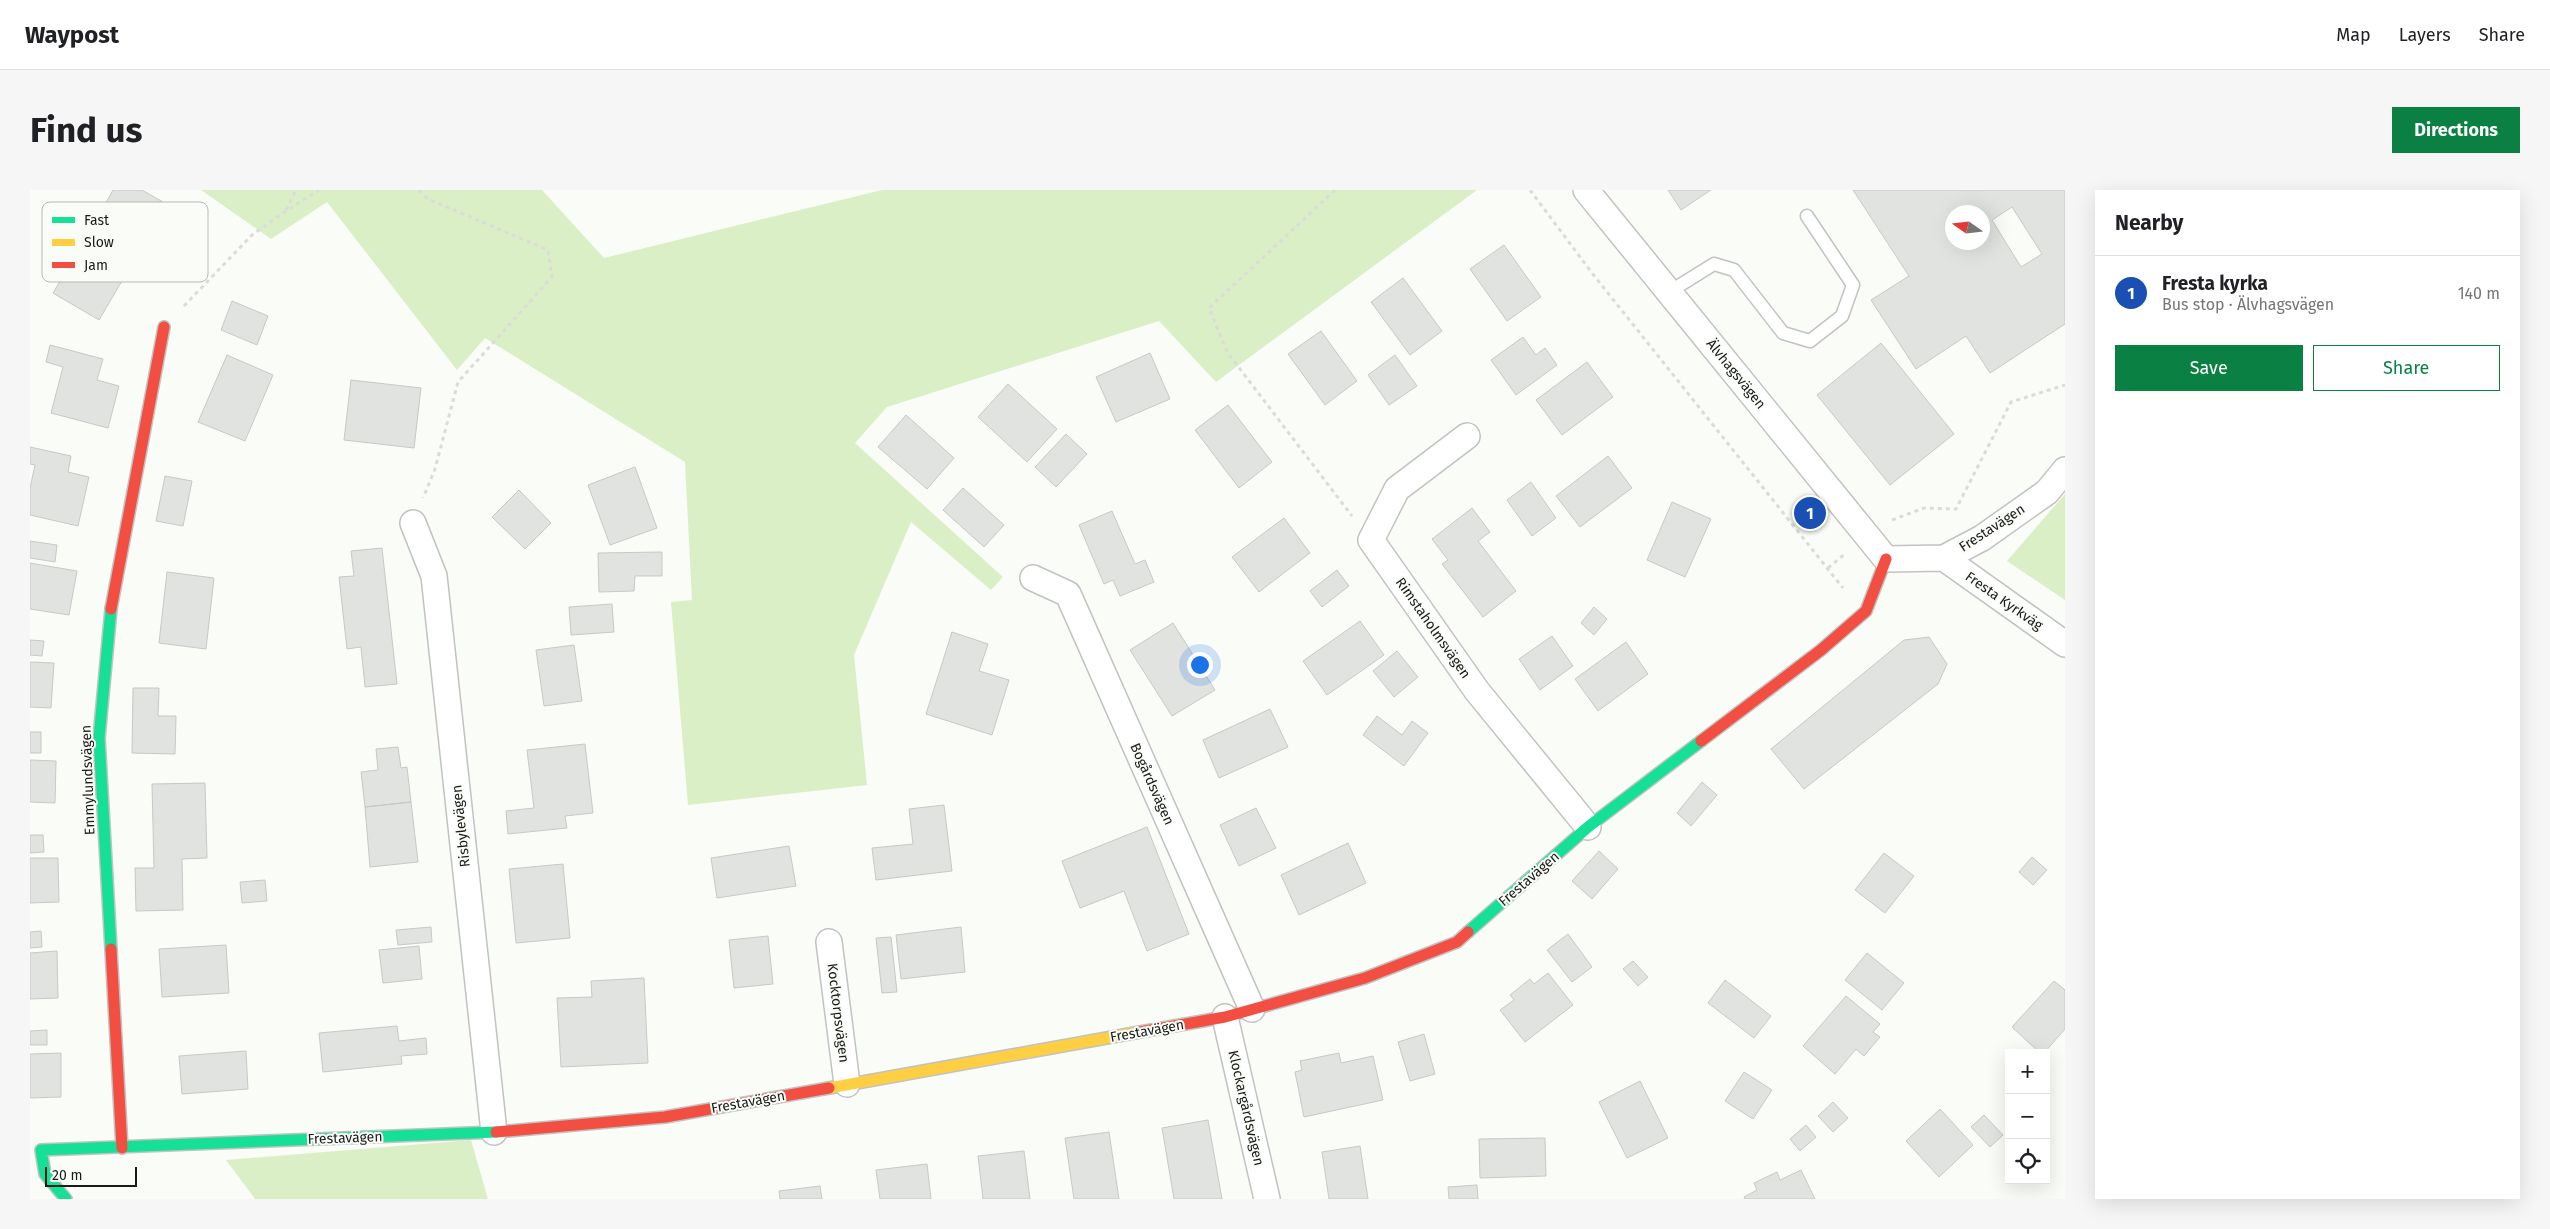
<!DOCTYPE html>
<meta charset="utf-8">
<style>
body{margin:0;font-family:"Fira Sans",sans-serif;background:#f6f6f6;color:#202124}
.controls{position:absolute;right:15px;bottom:15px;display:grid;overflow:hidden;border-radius:0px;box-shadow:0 5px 20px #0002}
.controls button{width:45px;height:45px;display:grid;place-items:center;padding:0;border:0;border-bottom:1px solid #e0e0e0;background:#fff;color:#202124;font:25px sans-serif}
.compass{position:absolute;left:1915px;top:15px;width:45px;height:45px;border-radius:50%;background:#fff;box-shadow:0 5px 20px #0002;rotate:284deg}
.scale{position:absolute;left:15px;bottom:12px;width:92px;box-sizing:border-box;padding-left:5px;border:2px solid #191a19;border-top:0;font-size:14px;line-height:18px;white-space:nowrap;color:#191a19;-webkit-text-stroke:4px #fafdf7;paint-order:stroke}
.you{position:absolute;left:1169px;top:474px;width:18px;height:18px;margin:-12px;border:4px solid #fff;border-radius:50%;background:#1a73e8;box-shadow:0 0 0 8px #1a73e833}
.badge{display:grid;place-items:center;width:32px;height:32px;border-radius:50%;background:#0b8043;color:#fff;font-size:16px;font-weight:700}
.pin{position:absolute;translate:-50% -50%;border:2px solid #fff;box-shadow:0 1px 5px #0006}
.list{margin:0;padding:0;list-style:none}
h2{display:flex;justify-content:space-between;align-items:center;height:65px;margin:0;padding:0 20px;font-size:21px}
h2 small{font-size:16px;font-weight:400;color:#757577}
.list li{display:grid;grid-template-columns:32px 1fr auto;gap:15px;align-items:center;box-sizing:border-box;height:75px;padding:0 20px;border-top:1px solid #e0e0e0}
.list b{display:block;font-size:19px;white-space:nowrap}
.list p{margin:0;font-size:16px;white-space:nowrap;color:#757577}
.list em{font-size:16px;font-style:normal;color:#757577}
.actions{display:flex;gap:10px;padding:15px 20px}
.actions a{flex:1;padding:11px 0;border:1px solid #0b8043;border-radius:0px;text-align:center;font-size:18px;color:#0b8043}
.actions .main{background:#0b8043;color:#fff}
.icon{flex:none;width:28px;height:28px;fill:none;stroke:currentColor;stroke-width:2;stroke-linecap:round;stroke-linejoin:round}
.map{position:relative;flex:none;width:2035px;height:1009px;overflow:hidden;border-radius:0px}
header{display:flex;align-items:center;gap:30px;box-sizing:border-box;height:70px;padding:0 25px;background:#fff;border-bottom:1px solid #e0e0e0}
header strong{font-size:24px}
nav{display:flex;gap:28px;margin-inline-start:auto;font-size:18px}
.intro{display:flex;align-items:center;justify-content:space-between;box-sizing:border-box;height:120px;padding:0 30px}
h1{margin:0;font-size:35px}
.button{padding:12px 22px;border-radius:0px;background:#0b8043;color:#fff;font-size:18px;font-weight:700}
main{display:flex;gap:30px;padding:0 30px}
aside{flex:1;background:#fff;border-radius:0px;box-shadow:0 5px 20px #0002}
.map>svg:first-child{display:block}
.green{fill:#dbefc6}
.building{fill:#e1e3e0;stroke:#c7c9c6;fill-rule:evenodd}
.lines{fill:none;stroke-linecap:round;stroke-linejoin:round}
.lane-casing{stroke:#c2c3c0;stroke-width:15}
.street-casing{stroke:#c2c3c0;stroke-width:28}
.fast-casing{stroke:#c2c3c0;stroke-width:14}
.slow-casing{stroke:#c2c3c0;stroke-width:14}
.jam-casing{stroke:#c2c3c0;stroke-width:14}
.path{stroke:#dbdcda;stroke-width:3;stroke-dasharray:4 4;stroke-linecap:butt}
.lane{stroke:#fefffe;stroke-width:12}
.street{stroke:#fefffe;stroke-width:25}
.fast{stroke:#16e098;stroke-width:11}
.slow{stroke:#ffcf43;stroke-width:11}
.jam{stroke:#f24e42;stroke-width:11}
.labels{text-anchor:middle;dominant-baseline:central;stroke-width:4;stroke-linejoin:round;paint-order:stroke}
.street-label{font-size:14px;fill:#191a19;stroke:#fafdf7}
.key{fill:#fafdf7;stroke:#b6b9b4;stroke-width:1}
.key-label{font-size:14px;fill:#191a19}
</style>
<header>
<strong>Waypost</strong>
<nav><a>Map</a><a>Layers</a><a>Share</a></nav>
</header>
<div class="intro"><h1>Find us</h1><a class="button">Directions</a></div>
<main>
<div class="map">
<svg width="2035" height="1009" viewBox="0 0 2035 1009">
<rect width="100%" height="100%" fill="#fafcf8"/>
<path class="green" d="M171 0H512L574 68 852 0H1447L1186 192 1129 131 857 217 825 253 973 387 961 400 881 332 824 465 837 595 658 615 641 412 662 410 655 272 455 148 427 180 297 12 241 49Z
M2035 304V410L1977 371Z
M441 950 458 1009H225L196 970Z"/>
<path class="building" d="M83 0H112L133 12 111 52 68 27Z
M1638 0H1681L1651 20Z
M1823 0H2035V134L1960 183 1936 146 1886 179 1841 110 1879 86ZM1982 17 2012 64 1991 77 1962 30ZM1922 22H1952V52H1922Z
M1474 55 1511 107 1477 131 1440 79Z
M46 64 92 91 69 130 23 103Z
M1373 88 1412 141 1380 165 1341 112Z
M202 111 238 126 227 155 191 140Z
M1291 141 1327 191 1295 215 1258 164Z
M1493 147 1506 165 1515 158 1527 175 1486 205 1461 170Z
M1851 153 1924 244 1860 295 1787 205Z
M20 155 73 169 67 190 89 196 78 238 21 223 33 177 16 172Z
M1120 163 1140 209 1086 232 1066 187Z
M197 165 243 185 215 251 168 232Z
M1365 165 1387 196 1359 215 1338 185Z
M1557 172 1583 207 1532 245 1506 210Z
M321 190 391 198 384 258 314 250Z
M978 194 1027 239 997 272 948 227Z
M1198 215 1242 272 1209 298 1165 240Z
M876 225 924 268 897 299 848 257Z
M1036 244 1057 264 1026 297 1005 277Z
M0 257 41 266 38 282 59 287 48 336 0 325V298L5 275 0 274Z
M1578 266 1602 298 1550 337 1526 306Z
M605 277 627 338 580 355 558 295Z
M135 286 162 291 153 336 126 331Z
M1501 292 1526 328 1502 346 1477 310Z
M933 298 974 335 954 357 913 320Z
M489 300 521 333 495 359 462 327Z
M1642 312 1681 329 1655 387 1617 370Z
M1442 318 1460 342 1448 351 1486 401 1453 427 1412 374 1418 370 1402 349Z
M1082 321 1105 374 1115 370 1124 392 1090 406 1083 390 1074 394 1049 335Z
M1254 328 1280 363 1229 402 1202 367Z
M0 351 27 355 25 372 0 368Z
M352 358 367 494 335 497 331 457 317 459 309 387 324 386 321 361Z
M632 362V386H605L604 401 569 402 568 363Z
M0 373 47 381 39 425 0 419Z
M1307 380 1319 396 1292 417 1280 401Z
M137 382 184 388 176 459 129 453Z
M582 414 584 442 541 445 539 417Z
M1564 417 1577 429 1564 445 1551 433Z
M1330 431 1354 465 1297 505 1273 471Z
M1143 433 1185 500 1142 526 1100 460Z
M922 442 958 454 949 481 979 490 962 545 896 524Z
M1522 446 1543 476 1510 500 1489 469Z
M1899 447 1917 474 1908 494 1774 599 1741 559 1874 450Z
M0 450 14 451 12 466 0 465Z
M1596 452 1618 484 1568 521 1545 489Z
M544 455 552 511 514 516 506 460Z
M1367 461 1388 487 1364 507 1343 481Z
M0 472 24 473 21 518 0 517Z
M103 498H129L128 526H146L145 564 102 563Z
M1240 519 1258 557 1189 588 1173 550Z
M1347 526 1372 545 1382 531 1398 543 1374 576 1333 545Z
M0 542H11V563H0Z
M555 554 563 623 535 626 537 638 478 644 476 621 504 618 497 560Z
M368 557 371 578 377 577 381 612 335 617 331 582 348 580 346 559Z
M0 570 26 571 25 613 0 612Z
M1672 592 1687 605 1661 636 1647 623Z
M175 593 177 668 152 669 153 720 106 721 105 678H124L122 594Z
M381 612 388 672 340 677 335 617Z
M914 615 922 681 846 690 842 658 883 654 879 619Z
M1226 618 1246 658 1209 676 1190 635Z
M1117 637 1159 744 1117 761 1094 701 1050 718 1032 671Z
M0 645H13L14 662 0 663Z
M1318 653 1336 693 1269 725 1251 685Z
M759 656 766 696 687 708 681 668Z
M1569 661 1588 679 1562 709 1542 691Z
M1854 663 1884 686 1855 723 1825 700Z
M2002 667 2017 680 2003 695 1989 682Z
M0 668H28L29 712 0 713Z
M533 674 540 748 486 753 479 679Z
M235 690 237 711 212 713 210 692Z
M401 737 402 752 368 755 366 740Z
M931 737 935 782 871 789 866 745Z
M11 741 12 757 0 758V742Z
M1538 744 1562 777 1542 792 1517 760Z
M738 746 743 794 704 798 699 750Z
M861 747 867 802 852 803 846 748Z
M196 755 199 803 132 807 129 759Z
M389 756 392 789 353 793 349 760Z
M27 761 28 808 0 809V763Z
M1837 763 1874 793 1852 820 1815 790Z
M1603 771 1618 787 1608 796 1593 779Z
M1518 783 1543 815 1495 852 1470 820 1484 810 1480 805 1500 789 1504 794Z
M614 788 618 873 531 877 527 808 562 807 561 791Z
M1695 790 1741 826 1724 848 1678 813Z
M2024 791 2035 800V839L2014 863H2010L1982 837Z
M1816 806 1850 834 1843 842 1850 847 1834 866 1826 859 1805 884 1773 856Z
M367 836 369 851 396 848 397 864 371 866 372 874 293 882 289 843Z
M17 840V855H0V841Z
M1394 844 1405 884 1380 891 1368 852Z
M216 861 218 899 152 904 149 866Z
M31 863V907L0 908V864Z
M1309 863 1311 873 1343 866 1353 910 1274 927 1265 882 1272 880 1270 871Z
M1714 882 1742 900 1723 929 1695 911Z
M1610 891 1638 948 1597 968 1569 912Z
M1803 912 1818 928 1803 942 1788 926Z
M1910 919 1943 955 1909 987 1876 951Z
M1954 925 1973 945 1960 957 1941 937Z
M1178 930 1192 1009H1144L1132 938Z
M1776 935 1786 947 1770 961 1760 949Z
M1079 942 1089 1009H1044L1035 948Z
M1515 948 1516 986 1450 988 1449 949Z
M1330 956 1338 1009H1299L1292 962Z
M994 961 1000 1009H953L948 966Z
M897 974 901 1009H850L846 980Z
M1771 980 1785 1009H1715L1714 1007 1727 1000 1724 993 1747 982 1750 990Z
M1447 995 1448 1009H1419L1418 997Z
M790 996 792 1009H750L749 1001Z"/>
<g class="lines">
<defs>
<path id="lane" d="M1639 102 1684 74 1704 80 1753 143 1780 151 1812 126 1823 95 1777 26"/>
<path id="street" d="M1556 0 1856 369 1914 368 1952 348 2017 302 2035 280
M1437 246 1367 299 1341 350 1447 501 1558 637
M383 333 404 386 464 942
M1914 368 2035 454
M1003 388 1038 404 1222 819
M799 752 817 894
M1195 827 1237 1009"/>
<path id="fast" d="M1438 742 1558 637 1671 551
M81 759 69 548 81 419
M36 1009 15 984 11 960 466 942"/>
<path id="slow" d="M799 898 1110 842"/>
<path id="jam" d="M81 419 134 137
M1671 551 1791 460 1836 421 1856 369
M81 759 92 958
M1110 842 1195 827 1335 788 1427 752 1438 742
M466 942 635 927 799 898"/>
</defs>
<use href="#lane" class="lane-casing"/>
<use href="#street" class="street-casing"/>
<use href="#fast" class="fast-casing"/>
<use href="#slow" class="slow-casing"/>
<use href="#jam" class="jam-casing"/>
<path class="path" d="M389 0 398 9 518 60 522 87 428 192 405 279 393 308
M1305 0 1179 118 1197 162 1322 326
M1500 0 1562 83 1813 398
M256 20 266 0
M154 116 222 45 256 21 289 0
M1862 330 1894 318 1926 319 1981 212 2035 195
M1798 378 1816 363"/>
<use href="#lane" class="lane"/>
<use href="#street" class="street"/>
<use href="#fast" class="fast"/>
<use href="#slow" class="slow"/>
<use href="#jam" class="jam"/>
</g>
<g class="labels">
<g class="street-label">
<text transform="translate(1706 184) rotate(51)">Älvhagsvägen</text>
<text transform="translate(1962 338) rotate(-33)">Frestavägen</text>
<text transform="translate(1974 411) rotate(35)">Fresta Kyrkväg</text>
<text transform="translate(1403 438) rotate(55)">Rimstaholmsvägen</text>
<text transform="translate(58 590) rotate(-92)">Emmylundsvägen</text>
<text transform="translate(1122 594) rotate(66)">Bogårdsvägen</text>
<text transform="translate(431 636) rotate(-96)">Risbylevägen</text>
<text transform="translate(1499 689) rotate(-41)">Frestavägen</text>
<text transform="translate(808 823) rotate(83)">Kocktorpsvägen</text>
<text transform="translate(1117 841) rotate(-10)">Frestavägen</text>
<text transform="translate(718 912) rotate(-10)">Frestavägen</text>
<text transform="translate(1216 918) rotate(77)">Klockargårdsvägen</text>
<text transform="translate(315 948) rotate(-2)">Frestavägen</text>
</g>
</g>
<rect x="12" y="12" width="166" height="80" rx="8" class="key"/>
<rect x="22" y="27" width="23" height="6" fill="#16e098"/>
<rect x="22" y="49" width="23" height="7" fill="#ffcf43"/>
<rect x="22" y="72" width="23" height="6" fill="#f24e42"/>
<g class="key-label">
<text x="54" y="35">Fast</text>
<text x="54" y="57">Slow</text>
<text x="54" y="80">Jam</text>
</g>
</svg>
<div class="controls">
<button>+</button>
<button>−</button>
<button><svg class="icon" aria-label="locate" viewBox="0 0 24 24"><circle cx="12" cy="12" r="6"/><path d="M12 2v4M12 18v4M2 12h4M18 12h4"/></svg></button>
</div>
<svg class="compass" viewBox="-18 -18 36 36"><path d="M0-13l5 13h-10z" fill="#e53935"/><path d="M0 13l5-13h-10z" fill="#757577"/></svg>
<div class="scale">20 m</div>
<div class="you"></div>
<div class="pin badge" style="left:1780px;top:323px;background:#1a4fb4">1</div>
</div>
<aside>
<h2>Nearby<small></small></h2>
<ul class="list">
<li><span class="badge" style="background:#1a4fb4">1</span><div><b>Fresta kyrka</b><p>Bus stop · Älvhagsvägen</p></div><em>140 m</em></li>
</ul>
<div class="actions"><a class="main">Save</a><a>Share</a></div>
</aside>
</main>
